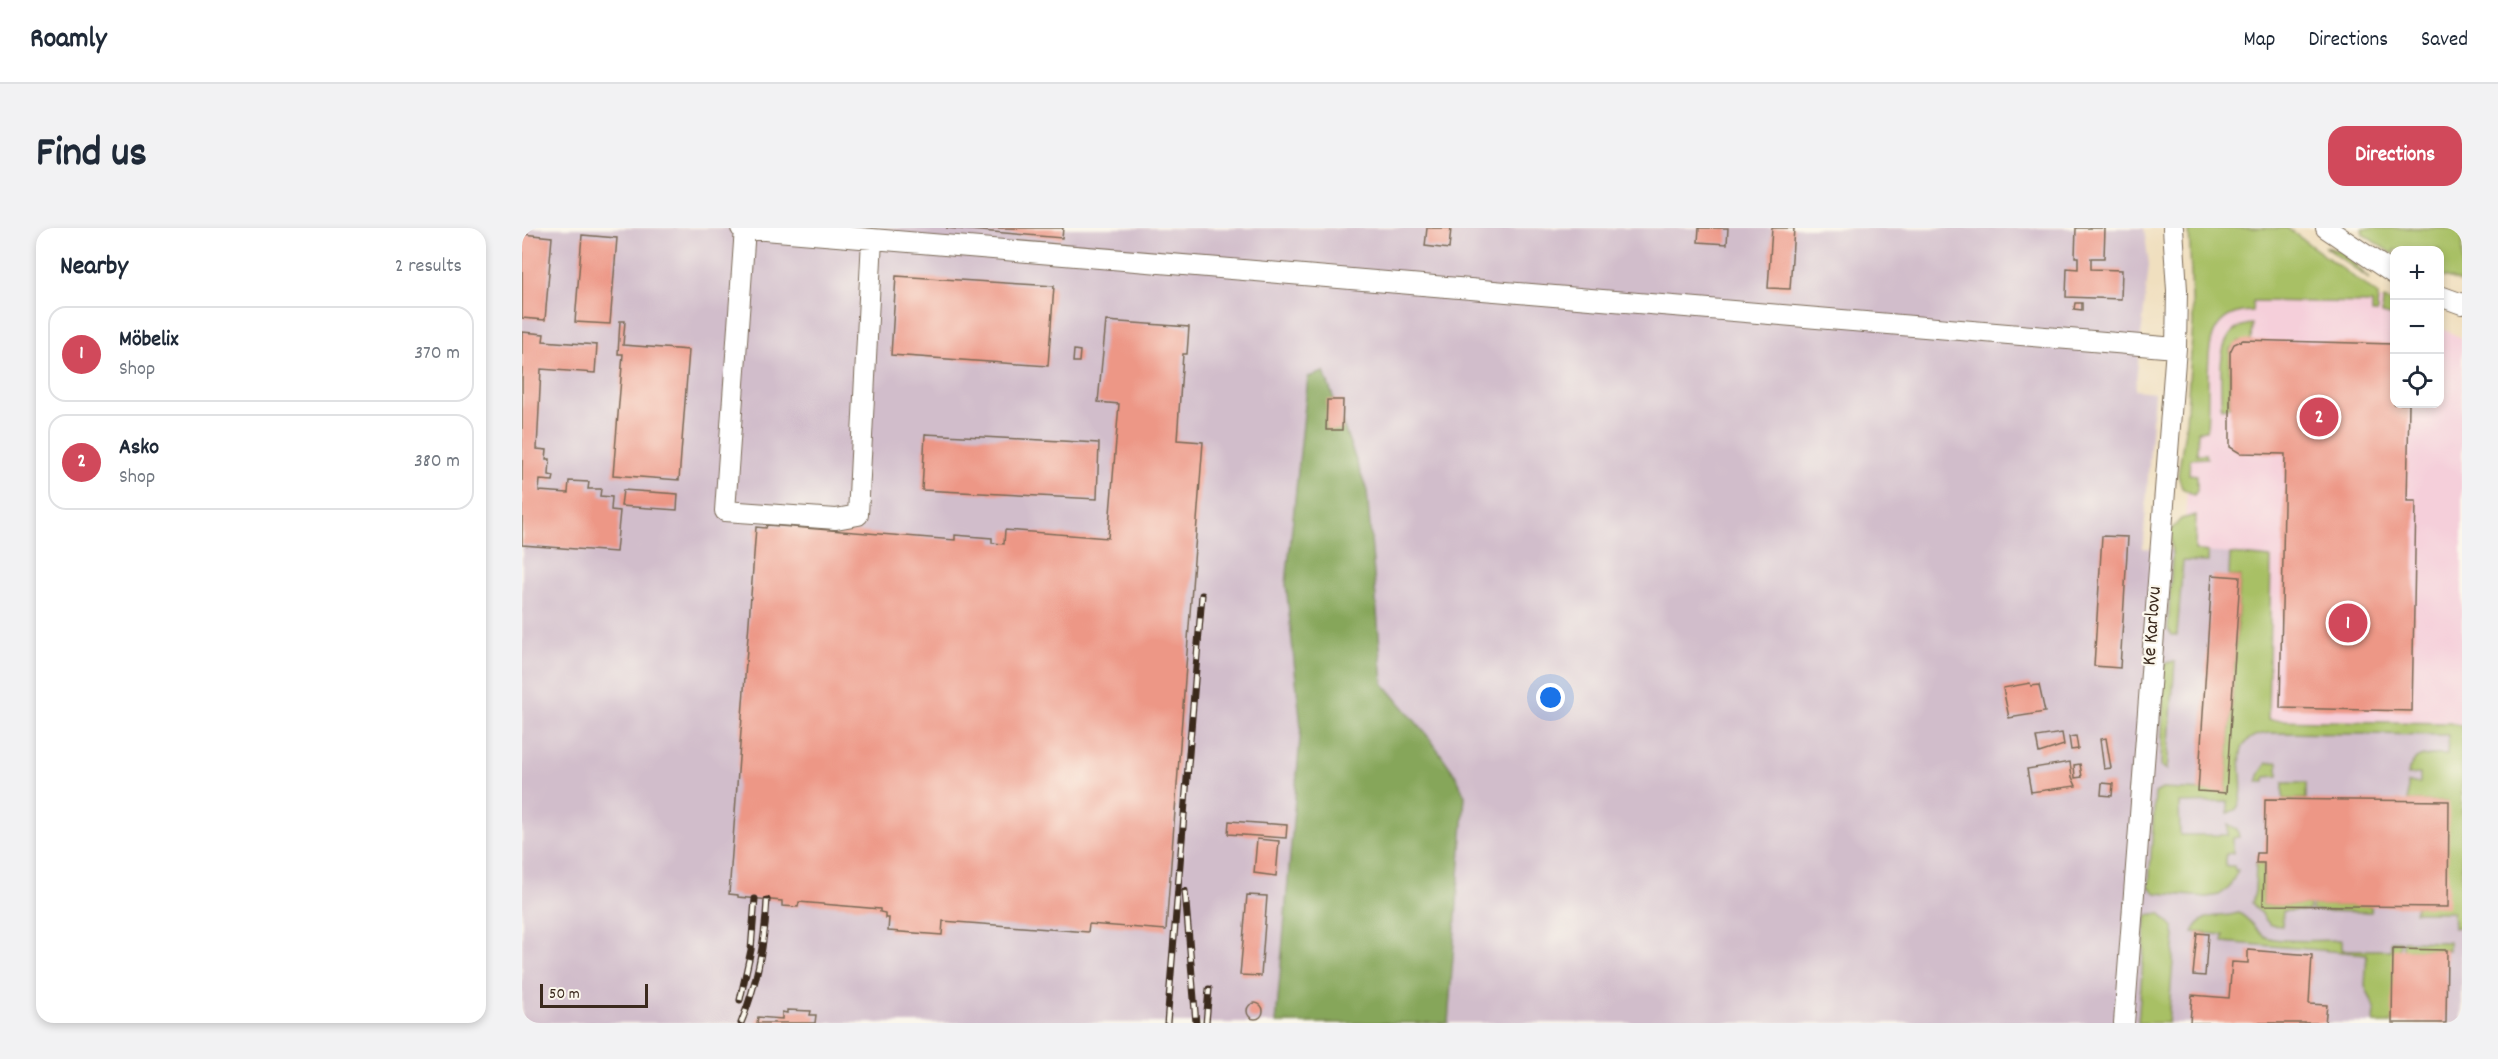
<!DOCTYPE html>
<meta charset="utf-8">
<style>
body{margin:0;font-family:Dekko,sans-serif;background:#f2f2f3;color:#1f2937}
.controls{position:absolute;right:18px;top:18px;display:grid;overflow:hidden;border-radius:12px;box-shadow:0 3px 9px #0003}
.controls button{width:54px;height:54px;display:grid;place-items:center;padding:0;border:0;border-bottom:2px solid #e0e1e3;background:#fff;color:#1f2937;font:30px sans-serif}
.scale{position:absolute;left:18px;bottom:15px;width:108px;box-sizing:border-box;padding-left:6px;border:3px solid #3b2a1e;border-top:0;font-size:16px;line-height:21px;white-space:nowrap;color:#3b2a1e;-webkit-text-stroke:4px #fbf7ec;paint-order:stroke}
.you{position:absolute;left:1029px;top:470px;width:21px;height:21px;margin:-15px;border:4px solid #fff;border-radius:50%;background:#1a73e8;box-shadow:0 0 0 9px #1a73e833}
.badge{display:grid;place-items:center;width:39px;height:39px;border-radius:50%;background:#d1495b;color:#fff;font-size:20px;font-weight:700}
.pin{position:absolute;translate:-50% -50%;border:3px solid #fff;box-shadow:0 2px 6px #0006}
.list{margin:0;padding:0;list-style:none}
h2{display:flex;justify-content:space-between;align-items:center;height:78px;margin:0;padding:0 24px;font-size:26px}
h2 small{font-size:20px;font-weight:400;color:#747a83}
.list li{display:grid;grid-template-columns:39px 1fr auto;gap:18px;align-items:center;box-sizing:border-box;height:96px;margin:0 12px 12px;padding:0 12px;border:2px solid #e0e1e3;border-radius:18px}
.list b{display:block;font-size:22px;white-space:nowrap}
.list p{margin:0;font-size:20px;white-space:nowrap;color:#747a83}
.list em{font-size:20px;font-style:normal;color:#747a83}
.icon{flex:none;width:33px;height:33px;fill:none;stroke:currentColor;stroke-width:2;stroke-linecap:round;stroke-linejoin:round}
.map{position:relative;flex:none;width:1940px;height:795px;overflow:hidden;border-radius:18px}
header{display:flex;align-items:center;gap:36px;box-sizing:border-box;height:84px;padding:0 30px;background:#fff;border-bottom:2px solid #e0e1e3}
header strong{font-size:28px}
nav{display:flex;gap:33px;margin-inline-start:auto;font-size:21px}
.intro{display:flex;align-items:center;justify-content:space-between;box-sizing:border-box;height:144px;padding:0 36px}
h1{margin:0;font-size:42px}
.button{padding:15px 27px;border-radius:18px;background:#d1495b;color:#fff;font-size:21px;font-weight:700}
main{display:flex;gap:36px;padding:0 36px}
aside{flex:1;background:#fff;border-radius:18px;box-shadow:0 3px 9px #0003}
.map>svg:first-child{display:block}
.built{fill:#f5cfda}
.industrial{fill:#d1bdcb}
.green{fill:#a8c065;stroke:#727542;stroke-width:1.5}
.forest{fill:#86a65a;stroke:#60683c;stroke-width:1.5}
.building{fill:#ed9786}
.lines{fill:none;stroke-linecap:round;stroke-linejoin:round}
.minor-casing{stroke:#7a6956;stroke-width:22}
.minor{stroke:#fff;stroke-width:20}
.rail-casing{stroke:#3b2a1e;stroke-width:7}
.rail{stroke:#fbf7ec;stroke-width:4.5;stroke-dasharray:14;stroke-linecap:butt}
.labels{text-anchor:middle;dominant-baseline:central;stroke-width:4.5;stroke-linejoin:round;paint-order:stroke}
.street-label{font-size:20px;fill:#3b2a1e;stroke:#fbf7ec}
</style>
<header>
<strong>Roamly</strong>
<nav><a>Map</a><a>Directions</a><a>Saved</a></nav>
</header>
<div class="intro"><h1>Find us</h1><a class="button">Directions</a></div>
<main>
<aside>
<h2>Nearby<small>2 results</small></h2>
<ul class="list">
<li><span class="badge">1</span><div><b>Möbelix</b><p>Shop</p></div><em>370 m</em></li>
<li><span class="badge">2</span><div><b>Asko</b><p>Shop</p></div><em>380 m</em></li>
</ul>
</aside>
<div class="map">
<svg width="1940" height="795" viewBox="0 0 1940 795">
<rect width="100%" height="100%" fill="#fbf7ec"/>
<filter id="ink" filterUnits="userSpaceOnUse"><feTurbulence type="fractalNoise" baseFrequency=".0167" numOctaves="2"/><feDisplacementMap in="SourceGraphic" scale="12" xChannelSelector="R" yChannelSelector="G"/><feConvolveMatrix kernelMatrix="1 2 1 2 8 2 1 2 1" color-interpolation-filters="sRGB"/></filter>
<filter id="wash" filterUnits="userSpaceOnUse"><feTurbulence type="fractalNoise" baseFrequency=".008" numOctaves="4" result="noise"/><feDisplacementMap in="SourceGraphic" scale="24" xChannelSelector="R" yChannelSelector="G"/><feGaussianBlur stdDeviation="1.35" result="paint"/><feColorMatrix in="noise" values="0 0 0 0 0 0 0 0 0 0 0 0 0 0 0 0 0 1.4 0 .05"/><feComposite in="paint" operator="in"/></filter>
<g filter="url(#wash)">
<rect width="100%" height="100%" fill="#f0dfbf"/>
<path class="built" d="M1682 0 1846 65 1872 79V176H1918V100L1940 110V506L1733 493 1741 329 1661 323Z"/>
<path class="industrial" d="M0 0H1622L1627 37 1613 162 1632 164 1621 320 1742 328 1733 493 1940 506V795H0Z"/>
<path class="green" d="M1667 0H1765L1856 67 1855 85H1850V75L1731 73 1730 83C1687 84 1687 117 1686 150 1686 167 1686 184 1685 202L1676 203 1675 226H1684L1685 230 1668 231 1667 246 1675 247V263L1672 267 1660 260 1656 247 1664 195 1671 95Z
M1840 0H1940V55L1918 48V22H1872V27L1841 6Z
M1802 18 1822 25 1847 51Z
M1863 71 1872 77V89L1860 86 1861 72Z
M1730 96 1729 113H1717L1708 121 1707 179 1699 180C1700 151 1690 99 1730 96Z
M1674 287 1673 322 1686 324V334L1661 333 1655 407H1650L1646 401 1650 328 1648 303 1659 291Z
M1708 326 1749 330 1746 492 1928 495 1940 498V698L1932 700 1931 684H1893L1926 573H1886V555H1898V546L1886 547C1888 524 1908 527 1925 527L1926 507 1751 505C1696 506 1731 554 1715 581L1706 585V574L1657 575 1658 607H1706V597L1715 601 1717 609 1711 610V625L1704 626V638H1712L1713 642H1716L1707 660 1697 667 1685 669 1634 665 1627 659 1633 565 1640 561 1704 564 1718 349 1707 348Z
M1647 434H1653L1645 542 1639 538 1642 443 1643 436Z
M1756 534V548L1743 549V554H1735L1738 545 1745 535Z
M1761 555H1784V571H1761Z
M1734 635H1742L1741 677H1787V683H1761L1760 698 1748 697 1730 675 1733 663Z
M1790 677 1849 678V684L1790 683Z
M1638 685 1651 699 1653 708 1646 795H1616L1624 693 1626 687Z
M1716 685C1728 689 1733 704 1744 709 1758 715 1803 712 1820 712V722H1869V713H1878L1870 795H1852L1853 781 1843 758 1845 726 1701 714 1702 707 1671 704C1683 681 1696 692 1716 685Z
M1881 713 1927 714V722H1881Z"/>
<path class="forest" d="M802 144 845 263 861 455 909 512 934 548 943 568 926 795H754L779 499 764 356 786 149Z"/>
<g id="blocks">
<path class="building" d="M424 0H541L540 10Z
M905 0H929L927 21 903 18Z
M1177 0H1206L1205 16 1176 14Z
M1250 0H1272L1268 61 1246 60Z
M1554 0H1583L1582 30H1569V41L1600 42 1599 71 1544 69 1545 40 1556 41V29H1553Z
M0 6 30 9 23 92 0 90Z
M60 7 95 10 88 96 53 94Z
M374 48 532 58 526 138 369 127Z
M1553 75H1560V82L1552 81Z
M98 93H103L101 117 167 122 157 252 91 247 101 126H96Z
M584 93 667 99 665 126H661L655 212 681 214 644 702 567 696 566 704 421 693 420 707 366 703 367 690H363V685L358 684V681L277 674 276 679 260 678V673L216 669V667L207 666 234 299 244 300 245 297 433 312V307L470 310V315L482 316 483 302 586 310 597 176 576 174Z
M0 104 22 106 21 113 75 117 73 145 19 141 15 221 25 222 24 231H28L27 247 32 248 31 253 18 252 17 263 46 265 47 253 67 254 66 261H79L78 268 90 269 89 282 98 283 94 324 0 317Z
M1721 112 1872 116V176H1887L1885 273H1894L1890 483 1758 480 1763 226 1718 225 1708 219V124L1712 116Z
M552 122 558 123 557 134H551Z
M805 172H821L820 202H804Z
M403 206 577 215 575 271 400 262Z
M101 262 156 266 155 282 99 278Z
M1580 308 1606 309 1598 440 1572 438Z
M1690 347 1718 349 1704 565 1676 563Z
M1508 455 1509 458 1517 457 1523 484 1487 490 1481 460Z
M1540 505 1542 517 1517 525 1514 509Z
M1554 508 1556 521 1549 522 1547 509Z
M1584 510 1589 540 1582 541 1578 511Z
M1548 534 1550 549 1554 558 1509 564 1505 541Z
M1558 536 1560 549 1553 550 1552 537Z
M1580 555 1591 556 1590 568 1579 567Z
M1743 571 1927 573 1926 679 1741 677 1742 635H1734L1735 625H1742Z
M707 593 765 597 764 610 706 606Z
M735 611 757 613 754 648 732 645Z
M725 667 745 668 739 748 718 747Z
M1675 705 1686 706 1683 748 1671 747Z
M1871 721 1925 722 1924 795H1870Z
M1726 722 1790 727 1787 776 1805 777 1803 795H1668L1670 767 1707 770 1710 734 1726 735Z
M725 783a8 8 0 1 1 16 0a8 8 0 1 1-16 0Z
M265 782 289 783 288 787H294L293 795H235L236 789 260 791V784L265 785Z"/>
</g>
</g>
<g filter="url(#ink)">
<use href="#blocks" fill-opacity="0" stroke="#7a6956" stroke-width="1.5"/>
<g class="lines">
<defs>
<path id="minor" d="M219 0 1654 120
M223 0 203 283 314 291 336 287 350 11
M1804 0 1872 46
M1918 68 1940 76
M1602 795 1654 120 1655 62 1651 0"/>
</defs>
<use href="#minor" class="minor-casing"/>
<use href="#minor" class="minor"/>
<defs>
<path id="rail" d="M663 663 674 795
M218 772 229 722 233 671
M219 795C235 756 243 714 245 672
M645 795 680 367
M684 795 687 761"/>
</defs>
<use href="#rail" class="rail-casing"/>
<use href="#rail" class="rail"/>
</g>
</g>
<g class="labels">
<g class="street-label">
<text transform="translate(1631 398) rotate(-86)">Ke Karlovu</text>
</g>
</g>
</svg>
<div class="controls">
<button>+</button>
<button>−</button>
<button><svg class="icon" aria-label="locate" viewBox="0 0 24 24"><circle cx="12" cy="12" r="6"/><path d="M12 2v4M12 18v4M2 12h4M18 12h4"/></svg></button>
</div>
<div class="scale">50 m</div>
<div class="you"></div>
<div class="pin badge" style="left:1826px;top:395px">1</div>
<div class="pin badge" style="left:1797px;top:189px">2</div>
</div>
</main>
